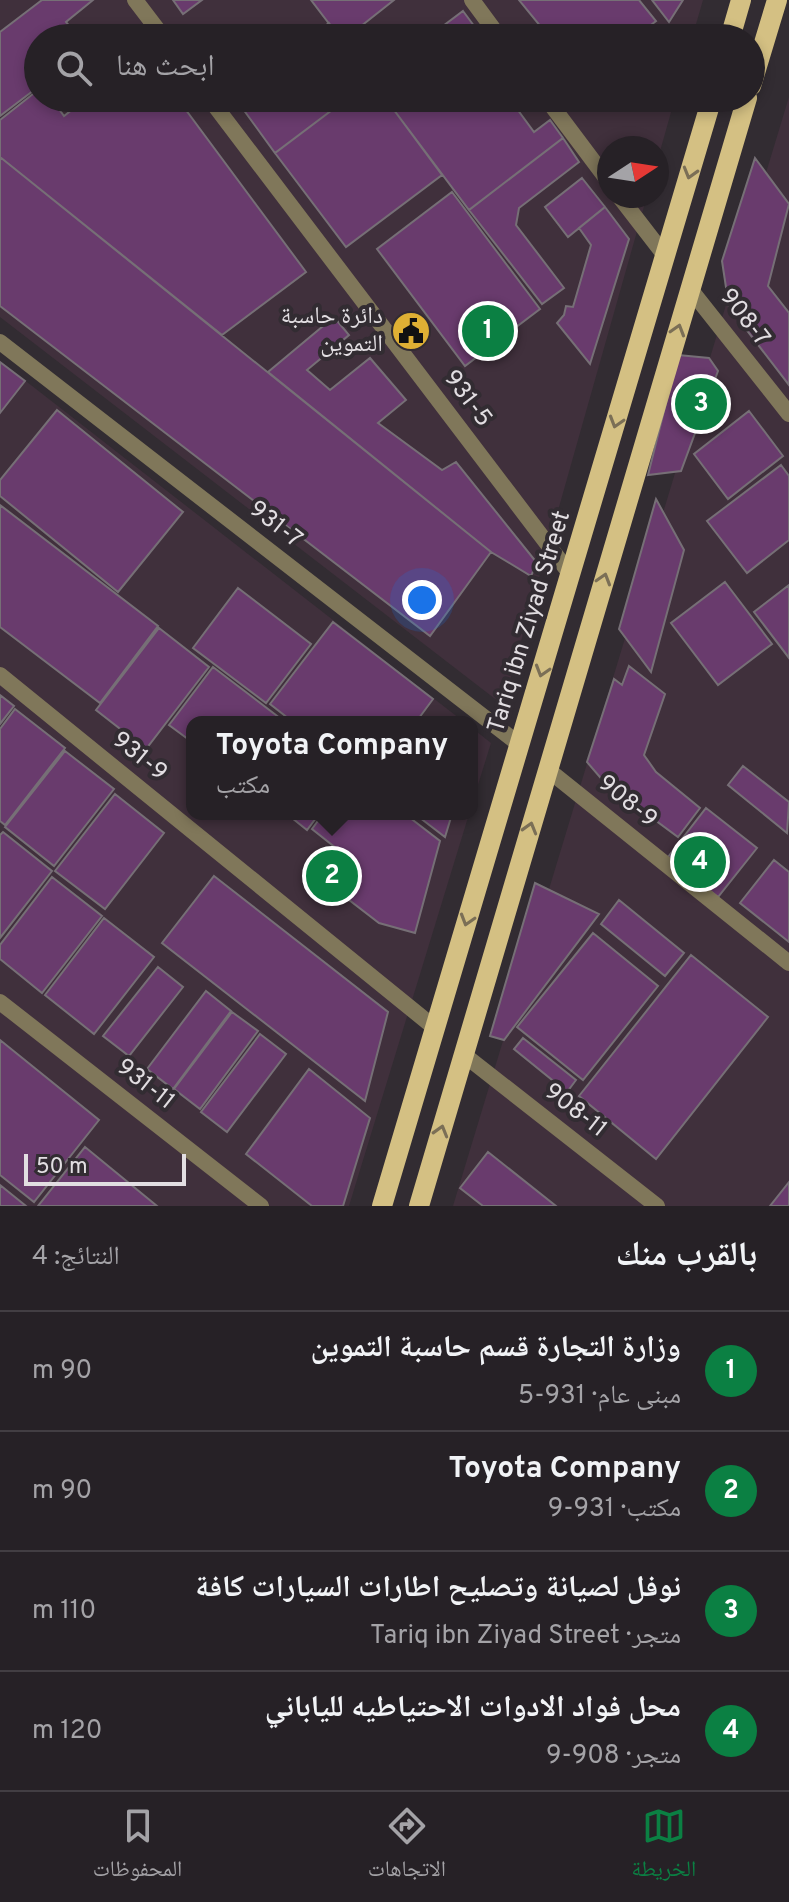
<!DOCTYPE html>
<html lang="ar">
<meta charset="utf-8">
<style>
body{margin:0;font-family:Overpass,"Noto Naskh Arabic",sans-serif;background:#322e32;color:#f1f3f6;direction:rtl}
.compass{position:absolute;left:597px;top:136px;width:72px;height:72px;border-radius:50%;background:#262126;box-shadow:0 4px 12px #0003;rotate:78deg}
.scale{position:absolute;left:24px;bottom:20px;width:162px;box-sizing:border-box;padding-left:8px;border:4px solid #e2dee2;border-top:0;font-size:22px;line-height:28px;white-space:nowrap;color:#e2dee2;-webkit-text-stroke:6px #322c32;paint-order:stroke}
.you{position:absolute;left:422px;top:600px;width:28px;height:28px;margin:-20px;border:6px solid #fff;border-radius:50%;background:#1a73e8;box-shadow:0 0 0 12px #1a73e833}
.badge{display:grid;place-items:center;width:52px;height:52px;border-radius:50%;background:#0b8043;color:#fff;font-size:26px;font-weight:700}
.pin{position:absolute;translate:-50% -50%;border:4px solid #fff;box-shadow:0 2px 8px #0006}
.popup{position:absolute;left:186px;top:716px;width:292px;height:104px;box-sizing:border-box;display:grid;place-content:center;border-radius:16px;background:#262126;filter:drop-shadow(0 2px 6px #0005);font-size:26px;white-space:nowrap;color:#a4a3a7}
.popup b{font-size:30px;color:#f1f3f6}
.popup::after{content:'';position:absolute;left:50%;top:100%;margin-left:-16px;border:16px solid transparent;border-top-color:#262126}
.list{margin:0;padding:0;list-style:none}
h2{display:flex;justify-content:space-between;align-items:center;height:104px;margin:0;padding:0 32px;font-size:34px}
h2 small{font-size:26px;font-weight:400;color:#a4a3a7}
.list li{display:grid;grid-template-columns:52px 1fr auto;gap:24px;align-items:center;box-sizing:border-box;height:120px;padding:0 32px;border-top:2px solid #423e43}
.list b{display:block;font-size:30px;white-space:nowrap}
.list p{margin:0;font-size:26px;white-space:nowrap;color:#a4a3a7}
.list em{font-size:26px;font-style:normal;color:#a4a3a7}
.icon{flex:none;width:44px;height:44px;fill:none;stroke:currentColor;stroke-width:2;stroke-linecap:round;stroke-linejoin:round}
.map{position:relative;flex:none;width:789px;height:1206px;overflow:hidden;direction:ltr}
.search{position:absolute;background:#262126;box-shadow:0 4px 12px #0003;left:24px;right:24px;top:24px;height:88px;display:flex;align-items:center;gap:20px;box-sizing:border-box;padding:0 28px;border-radius:44px;color:#a4a3a7;font-size:30px}
.sheet{height:584px;background:#262126}
nav{display:flex;justify-content:space-around;align-items:center;box-sizing:border-box;height:112px;border-top:2px solid #423e43;background:#262126;font-size:22px;color:#a4a3a7}
nav a{display:grid;justify-items:center;gap:4px}
nav .on{color:#0b8043}
.map>svg:first-child{display:block}
.industrial{fill:#40303c}
.building{fill:#693b6d;stroke:#766f76;stroke-width:2}
.lines{fill:none;stroke-linecap:round;stroke-linejoin:round}
.minor{stroke:#80775a;stroke-width:16}
.primary{stroke:#d4c083;stroke-width:20}
.oneway{stroke:#7b6f56}
.labels{text-anchor:middle;dominant-baseline:central;stroke-width:8;stroke-linejoin:round;paint-order:stroke}
.poi-label{font-size:24px;fill:#e2dee2;stroke:#322c32;text-anchor:end}
.street-label{font-size:24px;fill:#e2dee2;stroke:#322c32}
</style>
<div class="map">
<svg width="789" height="1206" viewBox="0 0 789 1206">
<rect width="100%" height="100%" fill="#322c32"/>
<path class="industrial" d="M0 0H703L692 38H38V98H675L657 162V148H609V196H647L503 705 0 317Z
M789 97V1206H453Z
M0 361 464 722H192V814H469L349 1206H0Z
M472 728 491 743 472 804Z"/>
<path class="building" d="M42 0H93L66 22 79 38H38V87L0 116V32Z
M173 0H202L183 14Z
M311 0H394L346 38H340Z
M519 0H639L656 21 634 38H550Z
M652 0H683L669 22Z
M463 11 483 38H427Z
M329 23 340 38H309Z
M38 90V98H51L64 116 87 98H177L306 272 222 335 0 157V120Z
M235 98H348L275 153Z
M348 98H385L442 175 346 247 275 153Z
M385 98H509L534 132 550 120 563 138 469 210Z
M563 138 579 162 519 208 516 225 564 288 542 304 469 210Z
M0 157 491 552 430 636 0 306Z
M755 158 789 204 768 286 789 313V385L729 307 722 261Z
M582 178 605 207 568 237 545 207Z
M452 192 540 309 465 366 377 249Z
M605 207 629 239 590 364 557 323 564 315 566 306 573 307 591 245 579 228Z
M334 317 349 335 307 370 330 390 370 358 406 400 378 423 442 470 456 462 537 563 531 576 491 552 268 372Z
M678 355 709 358 718 371 681 471 648 475Z
M0 362 25 381 0 413Z
M57 410 183 512 118 592 0 496V480Z
M749 411 783 456 728 499 694 454Z
M781 465 789 476V540L747 573 707 521Z
M656 499 684 550 651 672 619 629Z
M0 505 158 626 100 703 0 627Z
M725 582 772 644 718 685 671 623Z
M789 585V658L754 612Z
M238 588 311 644 266 703 193 648Z
M333 622 433 699 416 722H293L270 704Z
M159 628 209 667 146 749 96 710Z
M629 666 665 694 644 755 656 772 700 808 678 837 605 783 587 762 614 679 622 685Z
M213 667 285 722H192V742L169 725Z
M0 695 14 706 0 724Z
M15 709 65 748 5 825 0 821V729Z
M65 751 114 789 54 866 5 827Z
M743 766 789 802 787 833 728 785Z
M115 794 164 833 105 909 55 871Z
M706 808 757 848 718 897 668 857Z
M287 814H319L307 830Z
M323 814H405L440 841 415 933 379 923 331 886 351 860 312 829Z
M415 814H452L445 837Z
M3 832 52 871 0 938V835Z
M774 860 789 872V942L740 903Z
M214 876 388 1012 365 1101 162 943Z
M52 877 102 916 42 993 0 959V945Z
M535 883 599 914 504 1040 490 1036Z
M619 900 684 953 665 976 601 924Z
M104 918 154 957 94 1034 45 995Z
M593 933 658 986 583 1080 517 1027Z
M691 955 768 1017 656 1159 579 1096Z
M158 967 183 987 129 1056 103 1036Z
M206 991 231 1011 173 1089 147 1069Z
M232 1012 258 1031 200 1109 174 1089Z
M260 1034 286 1054 227 1132 201 1112Z
M523 1038 576 1080 567 1092 514 1049Z
M0 1040 99 1120 34 1202 0 1175Z
M309 1069 370 1118 343 1206H312L246 1154Z
M85 1147 157 1206H38Z
M488 1152 556 1206H483L460 1188Z
M789 1182V1206H770Z
M0 1185 26 1206H0Z"/>
<g class="lines">
<path class="minor" d="M135 0 164 38
M472 0 500 38
M209 98 571 575
M546 98 609 182
M619 196 666 257
M690 289 789 414
M0 342 520 745
M0 675 435 1028
M547 769 789 963
M0 1002 261 1206
M463 1054 657 1206"/>
<path class="primary" d="M730 38 741 0
M751 86 777 0
M382 1206 712 98
M419 1206 747 98"/>
</g>
<defs><path id="oneway-chevron" d="M-2-3.5L2.5 0L-2 3.5" fill="none" stroke-width="1.6" stroke-linecap="round" stroke-linejoin="round" transform="scale(2)"/></defs>
<g class="oneway">
<use href="#oneway-chevron" transform="translate(690 173) rotate(106)"/>
<use href="#oneway-chevron" transform="translate(678 330) rotate(-73)"/>
<use href="#oneway-chevron" transform="translate(616 422) rotate(107)"/>
<use href="#oneway-chevron" transform="translate(604 579) rotate(-73)"/>
<use href="#oneway-chevron" transform="translate(542 671) rotate(107)"/>
<use href="#oneway-chevron" transform="translate(530 828) rotate(-74)"/>
<use href="#oneway-chevron" transform="translate(467 920) rotate(107)"/>
<use href="#oneway-chevron" transform="translate(441 1131) rotate(-74)"/>
</g>
<defs>
<symbol id="civic-disc" viewBox="-11 -11 22 22"><circle r="9.5" fill="#dfb034" stroke="#322c32"/><path d="M-.6-6.5H3V-4.5H.6V-3L4-1V1h2V6H-6V1h2V-1L-.6-3ZM-1.2 2.5V6h2.4V2.5Z" fill="#111"/></symbol>
</defs>
<g fill-rule="evenodd">
<use href="#civic-disc" x="389" y="309" width="44" height="44"/>
</g>
<g class="labels">
<g class="poi-label">
<text x="383" y="317">دائرة حاسبة<tspan x="383" dy="28">التموين</tspan></text>
</g>
<g class="street-label">
<text transform="translate(744 318) rotate(52)">908-7</text>
<text transform="translate(467 399) rotate(53)">931-5</text>
<text transform="translate(275 525) rotate(38)">931-7</text>
<text transform="translate(530 622) rotate(-73)">Tariq ibn Ziyad Street</text>
<text transform="translate(139 757) rotate(39)">931-9</text>
<text transform="translate(627 802) rotate(39)">908-9</text>
<text transform="translate(145 1085) rotate(38)">931-11</text>
<text transform="translate(575 1111) rotate(38)">908-11</text>
</g>
</g>
</svg>
<svg class="compass" viewBox="-18 -18 36 36"><path d="M0-13l5 13h-10z" fill="#e53935"/><path d="M0 13l5-13h-10z" fill="#a4a3a7"/></svg>
<div class="scale">50 m</div>
<div class="you"></div>
<div class="pin badge" style="left:488px;top:331px">1</div>
<div class="pin badge" style="left:332px;top:876px">2</div>
<div class="popup"><b>Toyota Company</b>مكتب</div>
<div class="pin badge" style="left:701px;top:404px">3</div>
<div class="pin badge" style="left:700px;top:862px">4</div>
<div class="search"><svg class="icon" aria-label="search" viewBox="0 0 24 24"><circle cx="10" cy="10" r="6"/><path d="M15 15l6 6"/></svg>ابحث هنا</div>
</div>
<section class="sheet">
<h2>بالقرب منك<small>النتائج: 4</small></h2>
<ul class="list">
<li><span class="badge">1</span><div><b>وزارة التجارة قسم حاسبة التموين</b><p>مبنى عام · 931-5</p></div><em>90 m</em></li>
<li><span class="badge">2</span><div><b>Toyota Company</b><p>مكتب · 931-9</p></div><em>90 m</em></li>
<li><span class="badge">3</span><div><b>نوفل لصيانة وتصليح اطارات السيارات كافة</b><p>متجر · Tariq ibn Ziyad Street</p></div><em>110 m</em></li>
<li><span class="badge">4</span><div><b>محل فواد الادوات الاحتياطيه للياباني</b><p>متجر · 908-9</p></div><em>120 m</em></li>
</ul>
</section>
<nav>
<a class="on"><svg class="icon" aria-label="map" viewBox="0 0 24 24"><path d="M3 6l6-2 6 2 6-2v14l-6 2-6-2-6 2zM9 4v14M15 6v14"/></svg>الخريطة</a>
<a><svg class="icon" aria-label="directions" viewBox="0 0 24 24"><path d="M12 3l9 9-9 9-9-9zM9 14v-3h6M13 9l2 2-2 2"/></svg>الاتجاهات</a>
<a><svg class="icon" aria-label="saved" viewBox="0 0 24 24"><path d="M7 4h10v16l-5-4-5 4z"/></svg>المحفوظات</a>
</nav>
